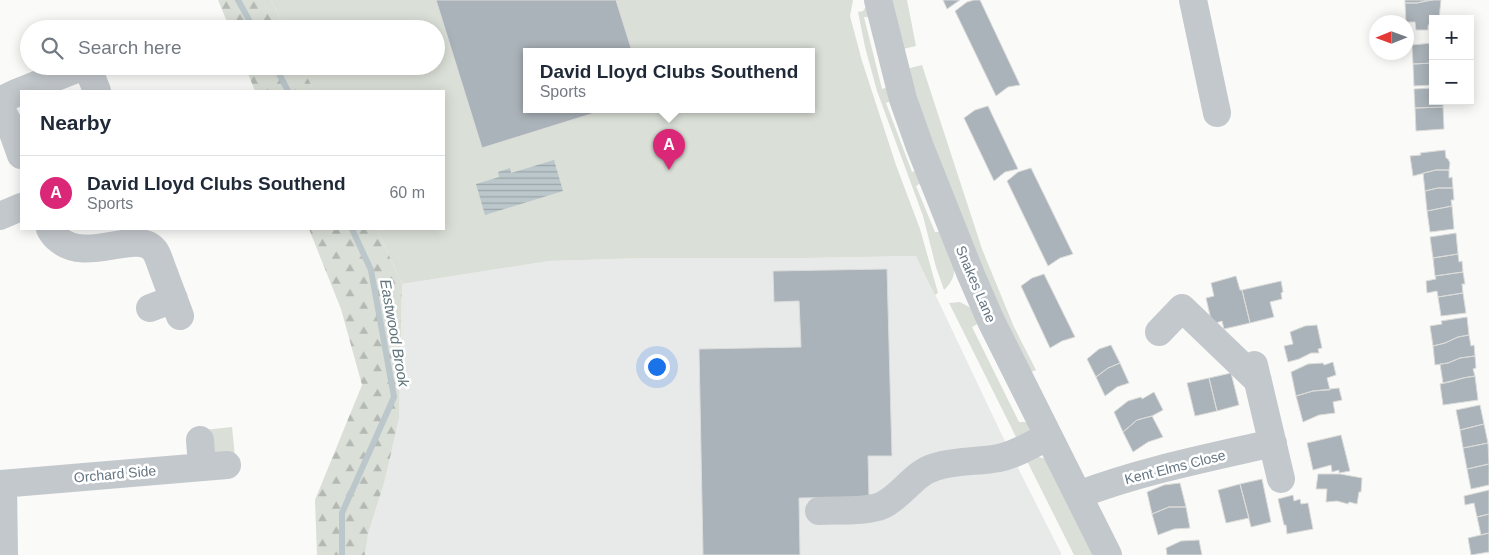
<!DOCTYPE html>
<meta charset="utf-8">
<style>
body{margin:0;font-family:Helvetica,sans-serif;background:#f2f2f3;color:#1f2937}
.controls{position:absolute;right:15px;top:15px;display:grid;overflow:hidden;border-radius:0px;box-shadow:0 2px 12px #0003}
.controls button{width:45px;height:45px;display:grid;place-items:center;padding:0;border:0;border-bottom:1px solid #e0e1e3;background:#fff;color:#1f2937;font:25px sans-serif}
.compass{position:absolute;left:1369px;top:15px;width:45px;height:45px;border-radius:50%;background:#fff;box-shadow:0 2px 12px #0003;rotate:269deg}
.you{position:absolute;left:656px;top:366px;width:18px;height:18px;margin:-12px;border:4px solid #fff;border-radius:50%;background:#1a73e8;box-shadow:0 0 0 8px #1a73e833}
.badge{display:grid;place-items:center;width:32px;height:32px;border-radius:50%;background:#db2777;color:#fff;font-size:16px;font-weight:700}
.pin{position:absolute;translate:-50% -41px;filter:drop-shadow(0 1px 2px #0008)}
.pin::after{content:'';position:absolute;top:26px;width:18px;height:15px;background:inherit;clip-path:polygon(0 0,100% 0,50% 100%)}
.popup{position:absolute;left:523px;top:48px;width:292px;height:65px;box-sizing:border-box;display:grid;place-content:center;border-radius:0px;background:#fff;filter:drop-shadow(0 1px 4px #0005);font-size:16px;white-space:nowrap;color:#747a83}
.popup b{font-size:19px;color:#1f2937}
.popup::after{content:'';position:absolute;left:50%;top:100%;margin-left:-10px;border:10px solid transparent;border-top-color:#fff}
.list{margin:0;padding:0;list-style:none}
h2{display:flex;justify-content:space-between;align-items:center;height:65px;margin:0;padding:0 20px;font-size:21px}
h2 small{font-size:16px;font-weight:400;color:#747a83}
.list li{display:grid;grid-template-columns:32px 1fr auto;gap:15px;align-items:center;box-sizing:border-box;height:75px;padding:0 20px;border-top:1px solid #e0e1e3}
.list b{display:block;font-size:19px;white-space:nowrap}
.list p{margin:0;font-size:16px;white-space:nowrap;color:#747a83}
.list em{font-size:16px;font-style:normal;color:#747a83}
.icon{flex:none;width:28px;height:28px;fill:none;stroke:currentColor;stroke-width:2;stroke-linecap:round;stroke-linejoin:round}
.map{position:relative;flex:none;width:1489px;height:555px;overflow:hidden}
.search{position:absolute;background:#fff;box-shadow:0 2px 12px #0003;left:20px;top:20px;width:425px;height:55px;display:flex;align-items:center;gap:12px;box-sizing:border-box;padding:0 18px;border-radius:28px;color:#747a83;font-size:19px}
.panel{position:absolute;background:#fff;box-shadow:0 2px 12px #0003;left:20px;top:90px;width:425px;height:140px;border-radius:0px}
.map>svg:first-child{display:block}
.built{fill:#e8e9e9}
.green{fill:#dadfd7;fill-rule:evenodd}
.forest{fill:url(#forest-firs)}
.water{fill:url(#water-rules)}
.lines{fill:none;stroke-linecap:round;stroke-linejoin:round}
.stream{stroke:#bbc7cb;stroke-width:6}
.building{fill:#aab3b9;stroke:#dcdcda}
.minor{stroke:#c3c8cc;stroke-width:28}
.labels{text-anchor:middle;dominant-baseline:central;stroke-width:5;stroke-linejoin:round;paint-order:stroke}
.street-label{font-size:14px;fill:#657683;stroke:#fff}
.water-label{font-size:15px;font-style:italic;fill:#60757c;stroke:#fff}
</style>
<div class="map">
<svg width="1489" height="555" viewBox="0 0 1489 555">
<defs>
<pattern id="forest-firs" width="22" height="20" patternUnits="userSpaceOnUse" patternTransform="scale(1.25)"><rect width="22" height="20" fill="#dadfd7"/><path d="M5 1l3.5 6h-7zM16 11l3.5 6h-7z" fill="#b4b9b4"/></pattern>
<pattern id="water-rules" width="6" height="5" patternUnits="userSpaceOnUse" patternTransform="scale(1.25)"><rect width="6" height="5" fill="#bbc7cb"/><path d="M0 2.5h6" fill="none" stroke="#9ca6aa"/></pattern>
</defs>
<rect width="100%" height="100%" fill="#fafaf8"/>
<path class="built" d="M917 256 1011 454 1061 553V555H365L368 534 385 480 399 418 402 284 549 261 647 258H806Z"/>
<path class="green" d="M271 0H853L850 16 862 61 896 165 920 229 938 293 935 295 916 256 806 258H647L549 261 402 284 377 229H444V91H314L302 66H436V29H285ZM526 51H812V109H526Z
M889 0H907L916 46 903 49Z
M868 4 869 17H864L882 89 888 87 893 100 886 103 912 172 918 170 923 182 916 186 935 232H943C950 253 964 272 944 290L936 267 923 216 877 91 865 47 858 12 863 11Z
M922 65 982 249 1014 327 1036 370 1031 372 990 288 929 134 908 70 910 68Z
M960 302 971 308 981 322 972 327 1019 422H1028L1033 429 1017 439 949 303Z
M232 427 235 457 214 455 204 430Z
M1027 454 1050 460 1093 555H1074L1027 461Z"/>
<path class="forest" d="M218 0H271L285 29H230Z
M245 66H302L314 91H255Z
M309 229H377L402 284 399 418 385 480 368 534 365 555H317L315 500 362 385 341 309Z"/>
<path class="water" d="M554 160 563 191 485 215 476 184 499 177 498 172 510 168 511 173Z"/>
<g class="lines">
<path class="stream" d="M238 0 254 29
M275 66 288 91
M342 555V513L394 397 371 270 352 229"/>
</g>
<path class="building" d="M436 0H616L632 51H526V109H607L482 148Z
M943 0H960L947 9Z
M974 0H980L1020 85 1008 87 996 96 955 11 967 2Z
M1405 0H1433L1417 3H1405Z
M1428 0H1441L1439 19H1433V24L1428 25V30H1416L1415 22H1406L1405 3H1417Z
M1433 43V63L1413 64 1412 45Z
M1433 63V85L1414 86 1413 64Z
M1433 88V101H1443V107L1415 108 1414 89Z
M988 106 1018 169 1005 172 994 181 964 118 975 110Z
M1443 107 1444 129 1416 131 1415 108Z
M1445 150 1446 158 1448 159 1450 163 1449 170H1436L1413 176 1410 156 1421 155 1420 153Z
M1031 168 1073 254 1060 258 1048 266 1007 181 1018 172Z
M1436 170H1449V178L1452 177 1453 188H1438L1425 191 1423 173Z
M1438 188H1453L1454 200H1451L1452 206 1427 211 1425 191Z
M1452 206 1454 229 1430 232 1427 211Z
M1456 233 1458 254 1433 258 1430 237Z
M1458 254 1459 262 1462 261 1463 272 1435 276 1433 258Z
M887 269 892 456H868L869 497 799 498 800 555H703L699 349 801 347 799 301 774 302 773 271Z
M1463 272 1465 284H1462L1463 293 1438 297 1437 291 1427 293 1426 281 1436 279 1435 276Z
M1044 274 1075 337 1062 341 1050 348 1021 286 1032 278Z
M1236 276 1240 290H1242L1250 323 1224 329 1222 321 1212 324 1206 298 1214 296 1211 283Z
M1281 281 1283 292 1281 293 1282 299 1270 302 1274 317 1250 323 1242 290Z
M1463 293 1466 313 1441 316 1438 297Z
M1467 317 1469 335 1458 337 1445 343 1433 346 1430 326 1442 324 1441 321Z
M1317 325 1322 348 1318 349 1319 353H1311L1299 359 1288 362 1284 346 1293 344 1290 332 1305 326Z
M1469 335 1471 346 1474 345 1475 356 1460 358 1448 363 1435 365 1433 346 1445 343 1458 337Z
M1111 345 1120 363 1108 368 1096 377 1087 359 1099 349Z
M1475 356 1476 368 1473 369 1475 376 1463 378 1443 383 1440 364 1448 363 1460 358Z
M1333 362 1336 375 1327 378 1330 390 1313 391 1296 396 1291 372 1308 364 1323 363 1324 365Z
M1120 363 1129 383 1117 387 1105 396 1096 377 1108 368Z
M1231 373 1239 405 1217 411 1209 378Z
M1475 376 1478 400 1443 405 1440 384 1450 382 1463 378Z
M1209 378 1217 411 1195 416 1187 383Z
M1339 388 1342 400 1333 402 1335 413 1319 415 1303 422 1296 396 1313 391Z
M1154 392 1163 410 1152 416 1137 420 1123 432 1114 412 1128 401 1141 397 1142 399Z
M1480 405 1484 424 1460 430 1456 410Z
M1152 416 1163 437 1148 442 1133 452 1123 432 1137 420Z
M1484 424 1488 443 1463 448 1460 430Z
M1341 435 1350 471 1339 473V470L1332 472 1331 465 1313 470 1307 443Z
M1488 443 1489 464 1467 469 1463 448Z
M1489 464V485L1471 489 1467 469Z
M1318 474H1340L1362 478 1361 492H1359L1357 504 1349 502 1348 504 1337 501 1326 502 1327 489H1316Z
M1262 479 1271 522 1251 527 1240 484Z
M1180 483 1186 507H1169L1152 514 1147 492 1164 485Z
M1240 484 1249 518 1226 523 1218 490Z
M1489 490V514L1477 517 1474 503 1465 505 1464 496Z
M1293 495 1294 501 1300 499 1301 504 1308 503 1313 529 1287 534 1286 525H1284L1278 499Z
M1169 507H1186L1190 528 1174 529 1158 535 1152 514Z
M1489 514V533L1481 535 1477 517Z
M1489 533V552L1471 555 1468 538Z
M1199 540 1202 555H1167L1166 548 1181 541Z"/>
<g class="lines">
<path class="minor" d="M878 0 903 99 920 147 971 275 991 321 1108 555
M1193 0 1217 113
M87 66 97 91
M0 101 16 93 84 66
M0 107 12 130 21 155
M0 216 21 207
M50 229C52 232 54 236 57 238 86 266 137 227 155 251 159 257 161 266 164 273 169 287 175 302 180 316
M150 308 174 299
M1159 332 1182 308 1258 381
M1254 365 1281 479
M200 440 202 467
M0 484 227 465
M3 484 4 555
M1078 495C1141 471 1207 458 1273 443
M819 511C836 510 869 512 883 505 903 495 914 473 935 467 956 460 979 462 999 458 1017 454 1033 444 1048 436"/>
</g>
<g class="labels">
<g class="street-label">
<text transform="translate(976 284) rotate(67)">Snakes Lane</text>
<text transform="translate(1175 467) rotate(-14)">Kent Elms Close</text>
<text transform="translate(115 474) rotate(-5)">Orchard Side</text>
</g>
<g class="water-label">
<text transform="translate(395 333) rotate(80)">Eastwood Brook</text>
</g>
</g>
</svg>
<div class="controls">
<button>+</button>
<button>−</button>
</div>
<svg class="compass" viewBox="-18 -18 36 36"><path d="M0-13l5 13h-10z" fill="#e53935"/><path d="M0 13l5-13h-10z" fill="#747a83"/></svg>
<div class="you"></div>
<div class="pin badge" style="left:669px;top:170px">A</div>
<div class="popup"><b>David Lloyd Clubs Southend</b>Sports</div>
<div class="search"><svg class="icon" aria-label="search" viewBox="0 0 24 24"><circle cx="10" cy="10" r="6"/><path d="M15 15l6 6"/></svg>Search here</div>
<section class="panel">
<h2>Nearby<small></small></h2>
<ul class="list">
<li><span class="badge">A</span><div><b>David Lloyd Clubs Southend</b><p>Sports</p></div><em>60 m</em></li>
</ul>
</section>
</div>
